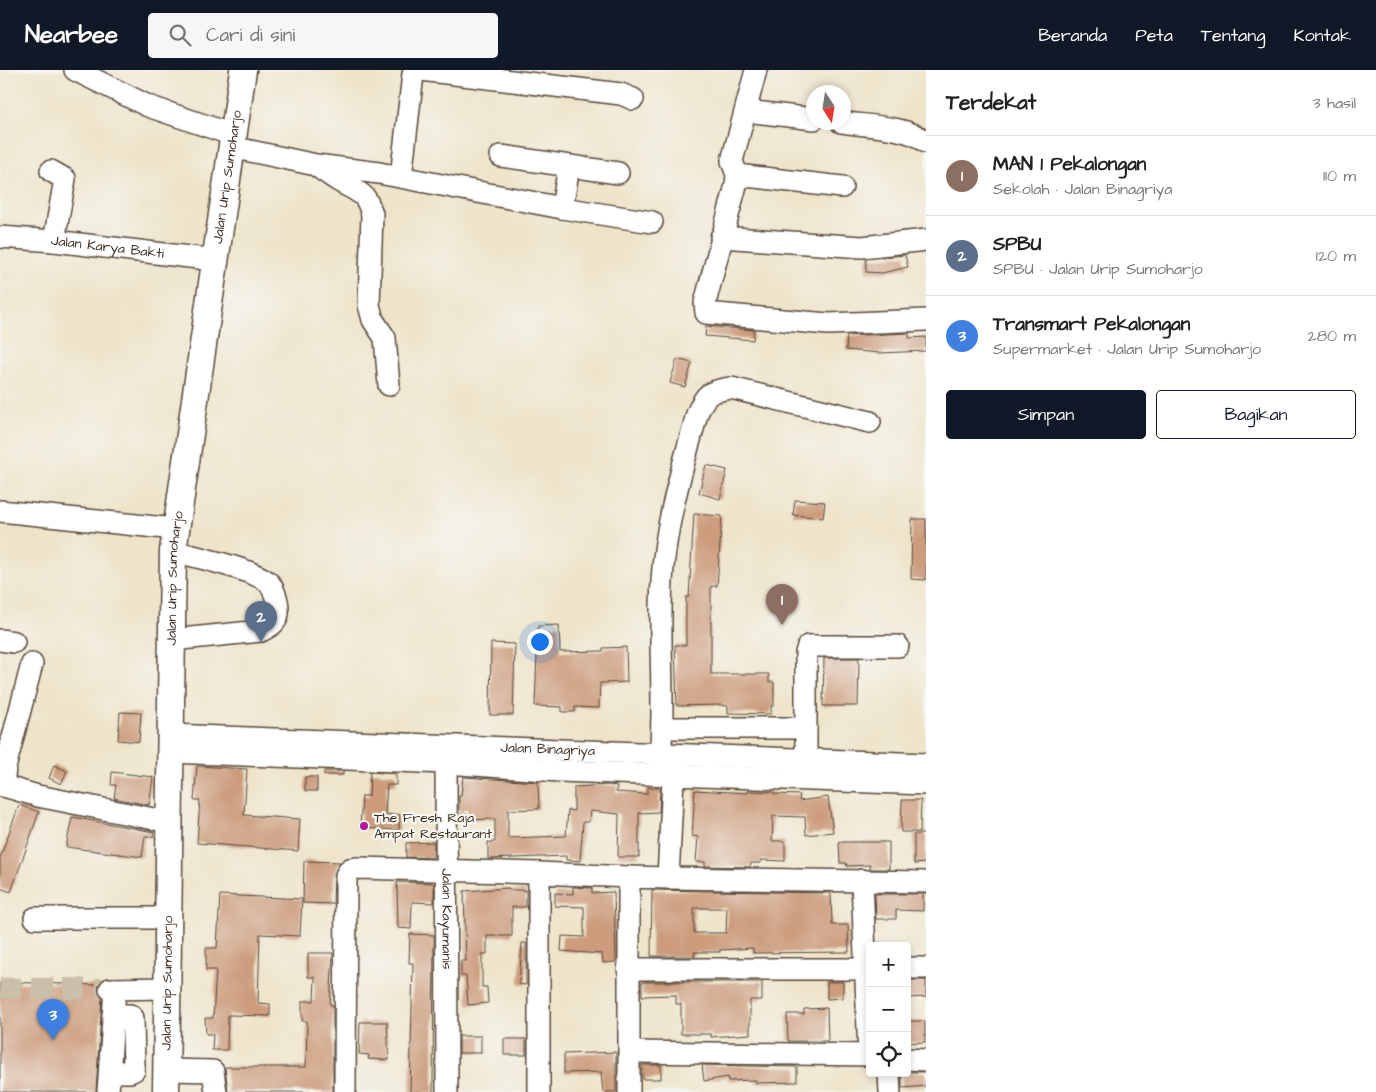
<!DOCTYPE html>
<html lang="id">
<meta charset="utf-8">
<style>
body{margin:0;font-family:"Architects Daughter",sans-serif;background:#f6f6f6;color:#222}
.controls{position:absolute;right:15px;bottom:15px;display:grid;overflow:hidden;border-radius:5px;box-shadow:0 2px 8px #0003}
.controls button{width:45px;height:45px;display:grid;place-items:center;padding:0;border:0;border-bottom:1px solid #e0e0e0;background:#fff;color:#222;font:25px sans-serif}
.compass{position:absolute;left:806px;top:15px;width:45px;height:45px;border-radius:50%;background:#fff;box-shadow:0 2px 8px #0003;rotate:168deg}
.you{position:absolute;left:539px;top:571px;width:18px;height:18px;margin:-12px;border:4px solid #fff;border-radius:50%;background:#1a73e8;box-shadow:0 0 0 8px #1a73e833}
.badge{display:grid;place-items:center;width:32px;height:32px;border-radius:50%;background:#111827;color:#fff;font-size:16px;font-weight:700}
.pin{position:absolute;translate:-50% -41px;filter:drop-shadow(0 1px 2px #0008)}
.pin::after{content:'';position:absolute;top:26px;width:18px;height:15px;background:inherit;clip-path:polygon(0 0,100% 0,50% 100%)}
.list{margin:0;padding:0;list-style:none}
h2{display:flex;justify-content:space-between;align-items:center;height:65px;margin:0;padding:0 20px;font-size:21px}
h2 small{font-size:16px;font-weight:400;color:#767676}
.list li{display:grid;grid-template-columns:32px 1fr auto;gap:15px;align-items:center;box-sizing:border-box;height:80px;padding:0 20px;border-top:1px solid #e0e0e0}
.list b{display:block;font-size:19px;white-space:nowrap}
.list p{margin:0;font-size:16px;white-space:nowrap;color:#767676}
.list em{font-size:16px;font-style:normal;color:#767676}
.actions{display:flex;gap:10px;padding:15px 20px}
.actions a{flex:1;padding:11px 0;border:1px solid #111827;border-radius:5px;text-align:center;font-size:18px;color:#111827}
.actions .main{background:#111827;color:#fff}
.icon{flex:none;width:28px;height:28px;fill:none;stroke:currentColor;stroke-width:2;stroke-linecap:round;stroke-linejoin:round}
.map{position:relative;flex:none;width:926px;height:1022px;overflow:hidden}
header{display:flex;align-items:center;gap:30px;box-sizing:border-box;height:70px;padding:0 25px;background:#111827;color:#fff}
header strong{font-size:24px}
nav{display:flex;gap:28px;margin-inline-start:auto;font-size:18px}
.search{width:350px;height:45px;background:#f6f6f6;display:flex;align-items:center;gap:12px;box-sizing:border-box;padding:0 18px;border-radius:5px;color:#767676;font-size:19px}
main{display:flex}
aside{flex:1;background:#fff}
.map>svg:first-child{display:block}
.building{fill:#cc9c7d;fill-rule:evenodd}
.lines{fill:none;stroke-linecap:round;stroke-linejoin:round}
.minor-tunnel{stroke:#cabfa8;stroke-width:21;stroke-dasharray:21 11;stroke-linecap:butt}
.minor-casing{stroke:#564638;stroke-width:24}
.major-casing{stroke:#564638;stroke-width:29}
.minor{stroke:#fff;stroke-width:21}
.major{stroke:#fff;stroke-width:26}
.poi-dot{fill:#b5179e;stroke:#f6f6f2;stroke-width:2}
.labels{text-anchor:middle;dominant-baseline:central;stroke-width:4.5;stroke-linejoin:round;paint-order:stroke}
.street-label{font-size:14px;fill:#3b2a1e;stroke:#f6f6f2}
.poi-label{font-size:14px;fill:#3b2a1e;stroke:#f6f6f2;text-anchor:start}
</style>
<header>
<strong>Nearbee</strong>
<div class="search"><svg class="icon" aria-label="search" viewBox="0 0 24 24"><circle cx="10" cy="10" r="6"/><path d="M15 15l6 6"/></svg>Cari di sini</div>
<nav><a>Beranda</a><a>Peta</a><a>Tentang</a><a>Kontak</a></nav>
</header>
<main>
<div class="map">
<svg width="926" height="1022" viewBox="0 0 926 1022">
<rect width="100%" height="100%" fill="#f6f6f2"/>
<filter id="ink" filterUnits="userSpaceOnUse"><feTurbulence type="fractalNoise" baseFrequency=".02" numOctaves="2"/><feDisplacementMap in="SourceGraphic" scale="10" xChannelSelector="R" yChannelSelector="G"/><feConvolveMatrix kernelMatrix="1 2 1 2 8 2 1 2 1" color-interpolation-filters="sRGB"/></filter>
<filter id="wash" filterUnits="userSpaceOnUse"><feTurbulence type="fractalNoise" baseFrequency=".0096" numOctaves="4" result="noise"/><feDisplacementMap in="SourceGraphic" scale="20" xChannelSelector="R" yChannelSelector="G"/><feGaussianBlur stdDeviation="1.12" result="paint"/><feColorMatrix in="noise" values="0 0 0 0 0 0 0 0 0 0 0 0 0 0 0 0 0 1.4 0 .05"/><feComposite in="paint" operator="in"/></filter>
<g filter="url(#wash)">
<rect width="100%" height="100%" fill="#eee4ca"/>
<g id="blocks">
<path class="building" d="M905 185 908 197 882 203 866 202V189Z
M706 256 754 260 753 270 705 266Z
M909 263V268L926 267V281L879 283 846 280 847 266Z
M677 289 692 293 685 317 670 313Z
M706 395 727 400 720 429 699 423Z
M795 430 825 432 823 448 793 445Z
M694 444 722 446 717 516H711V604H769V612H774V636H771V644L728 643V636L720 635 677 636 675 575H686V527H689Z
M912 449H926V510L911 509Z
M559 555 560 582 603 581V578L626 577 627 612 600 613 599 638 575 637V642H562V637L535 636 538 556Z
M491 573 515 574 513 645H490Z
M824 588H859L858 636H823Z
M120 642 141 643 139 672 118 670Z
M54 695 67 701 61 714 49 708Z
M197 696 247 699 244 745 300 749 298 781 197 773 200 730H194Z
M324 701H343V705H324Z
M112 702 153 707 149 735 114 728 116 715H111Z
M370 702 396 704V715H387L385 744 399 745V760L360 758 362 726H369Z
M305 707H317V721H305Z
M463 707 538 712 539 739 508 740V768L566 766 568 740 574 741V717L609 715 617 716 616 722 647 724V718H660L659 742 639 743V787H618L619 744 590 741 589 752H583L580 791 566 790V786L488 789V772H495V749L459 750V726H461Z
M695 720 748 723V721L774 722V724L800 725 799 731 828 727 833 762 806 765 805 747 773 746 772 771H785V791L761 790V793H751L750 797 705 796V792H696L698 767 692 766Z
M902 730H921L920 762H901Z
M19 735 39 742 11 822 0 818V788Z
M72 747 154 762 153 767 145 766 142 787 66 777Z
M914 764H926V793L914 794Z
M434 772 433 788 406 787V773Z
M839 772H889V799H870V795L847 796 846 793H840Z
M304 791 340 792 334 805 333 834 303 833Z
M397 812 432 813 434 815V833L412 832 411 859 398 858Z
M573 817 592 818V823L614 822 616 892 603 893 602 884 561 881 562 866 584 867V837L555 836V823L573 824Z
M509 818V820H526V837H512V866H487V884H482V917H487L488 933 468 935 466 906H461V891H466L464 821Z
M652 820 831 823 832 855H848L849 882 753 883V878L720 880V882H694L695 886H651ZM694 838H727L726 863H694Z
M875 824H923V841L896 840V849H876Z
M220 825 302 829 300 866 260 864 258 933 270 934V946L228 945 227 980H212L213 964H206L205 948H213L216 900H206V878H217Z
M410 864 434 865 433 1022H410L413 893H409Z
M522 873H526V915L519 914Z
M308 883H333L330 935H333V1022H228L225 997H306L307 951H302V931H314L315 907H308Z
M907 910H926V927L907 928Z
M0 912 98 915V920L102 928 96 1022H0Z
M642 912H762V930H750V964L711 967V964H681V934H676V925L642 926Z
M827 912H843V928L827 929Z
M827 938 828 971H788L787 944H804V939Z
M907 951H925V972L907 973Z
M360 952H387L389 990 368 989 369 985 359 984Z
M459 966H481V983H459Z
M504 969H526V985H504Z
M616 982V1022H603L601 1002 564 1003V984Z
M642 995H661V1009H642Z
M702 995 797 997V1012L756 1013V1010L728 1011V1007L704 1011Z
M907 1002H926V1016L902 1018V1003Z"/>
</g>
</g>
<g filter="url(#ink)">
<use href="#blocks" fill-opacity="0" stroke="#564638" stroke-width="1"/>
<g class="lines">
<path class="minor-tunnel" d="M0 918 110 919"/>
<defs>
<g id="minor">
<path d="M75 0 148 36 233 65"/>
<path d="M421 0 621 24 633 29"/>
<path d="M756 0 732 91 737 105 736 115 705 233 706 243 828 254 926 250"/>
<path d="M746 41 814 49"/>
<path d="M841 52C864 56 909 56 926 72"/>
<path d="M231 77 316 95 379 103 562 138 652 152"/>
<path d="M501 86 618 103"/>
<path d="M318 97C327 103 336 110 346 115 362 124 366 124 372 144L369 235 373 250 385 268 389 315"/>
<path d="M51 101 65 109 54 171"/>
<path d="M737 105 842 117"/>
<path d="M401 107 413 4 418 0"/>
<path d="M562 138 569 96"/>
<path id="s1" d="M0 167 54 171 215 190"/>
<path d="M721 167 862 177 926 170"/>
<path d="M0 441 175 459"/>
<path d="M0 570 14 572"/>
<path d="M171 570 261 561C272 556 279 551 278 539 278 531 274 519 269 513 254 499 195 487 173 481"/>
<path d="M662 658H806"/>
<path id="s2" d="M169 665 926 694"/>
<path id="s3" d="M446 680 447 1022"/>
<path d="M170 682 446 693 559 701 926 714"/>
<path d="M806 691V583L808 576H898"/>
<path d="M659 698C666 636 658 573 662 511 665 454 682 400 697 344 705 324 709 321 731 318L870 352"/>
<path d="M0 715 38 726 169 752"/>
<path d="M3 716 5 698 32 594"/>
<path d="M668 808 926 812"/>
<path d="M862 810 869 985"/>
<path d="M35 848H167"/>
<path d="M907 898H926"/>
<path d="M628 899H870"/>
<path d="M110 919 166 918"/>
<path d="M630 982 870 985"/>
<path d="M907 989 926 990"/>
<path d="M166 1000 213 1001 216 1022"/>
<path d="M110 1002H130L134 1000 133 948 130 945H113"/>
<path d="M889 1003 890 1022"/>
<path d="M108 1022 115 919"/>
<path d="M345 1022 346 805 350 799 358 798 539 803"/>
<path d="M539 1022V803L629 807"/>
<path d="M629 1022V807L668 808 674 689"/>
</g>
<g id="major">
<path id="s4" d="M166 1022 173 481 243 0"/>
</g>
</defs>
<use href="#minor" class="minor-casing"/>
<use href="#major" class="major-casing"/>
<use href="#minor" class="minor"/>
<use href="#major" class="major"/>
</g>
</g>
<circle class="poi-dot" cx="364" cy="756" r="5"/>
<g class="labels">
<g class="street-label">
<text stroke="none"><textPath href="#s4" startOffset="919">Jalan Urip Sumoharjo</textPath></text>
<text stroke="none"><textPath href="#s1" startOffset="108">Jalan Karya Bakti</textPath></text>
<text stroke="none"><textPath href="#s4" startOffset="514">Jalan Urip Sumoharjo</textPath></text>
<text stroke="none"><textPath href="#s2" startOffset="379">Jalan Binagriya</textPath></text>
<text stroke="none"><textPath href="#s3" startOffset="169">Jalan Kayumanis</textPath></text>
<text stroke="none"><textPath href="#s4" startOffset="109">Jalan Urip Sumoharjo</textPath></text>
</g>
<g class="poi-label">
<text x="374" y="748">The Fresh Raja<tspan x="374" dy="16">Ampat Restaurant</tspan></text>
</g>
</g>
</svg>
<div class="controls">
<button>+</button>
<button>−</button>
<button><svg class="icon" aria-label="locate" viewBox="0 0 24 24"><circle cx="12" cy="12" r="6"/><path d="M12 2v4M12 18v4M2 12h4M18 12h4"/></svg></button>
</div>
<svg class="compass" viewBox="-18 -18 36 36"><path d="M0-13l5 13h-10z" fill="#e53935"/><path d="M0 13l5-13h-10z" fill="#767676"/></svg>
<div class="you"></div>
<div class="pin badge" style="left:782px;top:555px;background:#8d6e63">1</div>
<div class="pin badge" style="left:261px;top:572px;background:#5c6f8a">2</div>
<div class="pin badge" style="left:53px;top:970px;background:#3f7fe0">3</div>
</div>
<aside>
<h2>Terdekat<small>3 hasil</small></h2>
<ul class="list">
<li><span class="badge" style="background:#8d6e63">1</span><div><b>MAN 1 Pekalongan</b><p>Sekolah · Jalan Binagriya</p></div><em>110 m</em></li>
<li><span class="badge" style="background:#5c6f8a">2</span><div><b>SPBU</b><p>SPBU · Jalan Urip Sumoharjo</p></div><em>120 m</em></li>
<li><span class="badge" style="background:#3f7fe0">3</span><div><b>Transmart Pekalongan</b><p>Supermarket · Jalan Urip Sumoharjo</p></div><em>280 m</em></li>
</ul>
<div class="actions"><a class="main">Simpan</a><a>Bagikan</a></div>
</aside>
</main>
